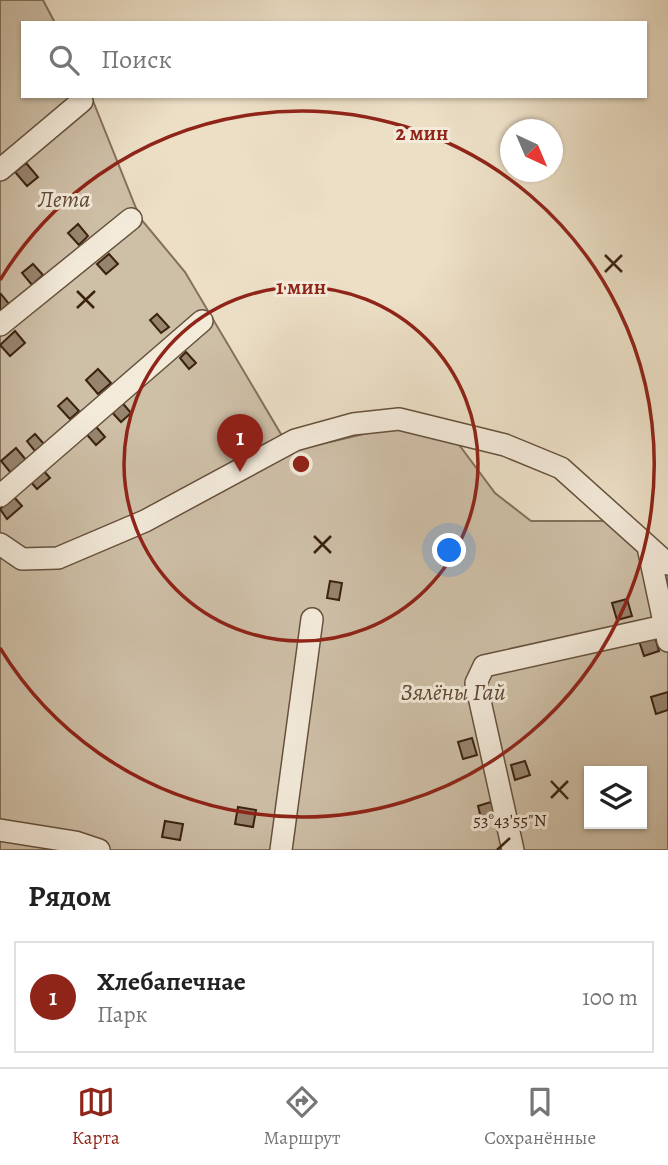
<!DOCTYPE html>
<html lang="ru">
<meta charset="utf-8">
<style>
body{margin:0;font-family:Alegreya,serif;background:#f6f6f6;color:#222}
.controls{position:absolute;right:21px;bottom:21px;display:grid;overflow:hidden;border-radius:0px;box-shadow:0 2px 5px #0004}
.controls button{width:63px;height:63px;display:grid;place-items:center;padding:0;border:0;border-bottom:2px solid #e0e0e0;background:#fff;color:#222;font:35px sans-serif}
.compass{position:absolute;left:500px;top:119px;width:63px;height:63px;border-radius:50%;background:#fff;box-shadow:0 2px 5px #0004;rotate:136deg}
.you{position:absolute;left:450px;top:551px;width:24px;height:24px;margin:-18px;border:5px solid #fff;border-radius:50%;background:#1a73e8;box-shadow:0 0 0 10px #1a73e833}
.badge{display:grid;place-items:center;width:46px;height:46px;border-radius:50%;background:#8f2418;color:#fff;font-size:23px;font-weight:700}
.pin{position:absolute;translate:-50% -58px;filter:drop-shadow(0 2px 4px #0008)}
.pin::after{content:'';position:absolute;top:37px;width:24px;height:21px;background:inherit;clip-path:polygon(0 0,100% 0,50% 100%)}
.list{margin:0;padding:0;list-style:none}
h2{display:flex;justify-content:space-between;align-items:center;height:91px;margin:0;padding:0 28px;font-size:30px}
h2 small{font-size:23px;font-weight:400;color:#767676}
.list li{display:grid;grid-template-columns:46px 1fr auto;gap:21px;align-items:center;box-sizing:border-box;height:112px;margin:0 14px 14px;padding:0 14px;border:2px solid #e0e0e0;border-radius:0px}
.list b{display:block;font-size:26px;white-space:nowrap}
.list p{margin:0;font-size:23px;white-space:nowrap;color:#767676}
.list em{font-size:23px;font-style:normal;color:#767676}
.icon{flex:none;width:38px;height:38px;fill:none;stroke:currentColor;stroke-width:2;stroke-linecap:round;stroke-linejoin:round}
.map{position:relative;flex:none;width:668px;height:850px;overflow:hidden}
.search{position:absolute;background:#fff;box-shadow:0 2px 5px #0004;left:21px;right:21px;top:21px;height:77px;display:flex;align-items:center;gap:18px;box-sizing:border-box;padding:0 24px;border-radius:0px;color:#767676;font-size:26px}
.sheet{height:217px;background:#fff}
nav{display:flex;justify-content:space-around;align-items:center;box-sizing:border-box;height:98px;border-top:2px solid #e0e0e0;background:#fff;font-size:19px;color:#767676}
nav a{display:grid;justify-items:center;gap:4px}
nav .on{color:#8f2418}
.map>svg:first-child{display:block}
.green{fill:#cebfa7;stroke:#84705b;stroke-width:2;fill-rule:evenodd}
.building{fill:#97846e;stroke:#3a220f;stroke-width:2}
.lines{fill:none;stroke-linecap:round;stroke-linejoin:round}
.minor-casing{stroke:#66513d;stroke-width:24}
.minor{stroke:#f3eada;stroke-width:21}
.ticks{fill:none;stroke:#3a220f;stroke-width:2.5}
.ring{fill:none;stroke:#8f2418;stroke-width:3.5}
.labels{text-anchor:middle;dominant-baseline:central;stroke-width:6;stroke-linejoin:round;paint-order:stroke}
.park-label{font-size:24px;font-style:italic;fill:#5f4935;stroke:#f3eada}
.ticks-label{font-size:18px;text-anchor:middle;fill:#3a220f;stroke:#f3eada;stroke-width:6;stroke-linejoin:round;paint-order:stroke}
.centre{fill:#8f2418;stroke:#f3eada;stroke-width:3.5}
.ring-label{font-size:21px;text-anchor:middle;font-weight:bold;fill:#8f2418;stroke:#f3eada;stroke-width:6;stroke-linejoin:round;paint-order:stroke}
</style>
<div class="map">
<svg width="668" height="850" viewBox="0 0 668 850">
<rect width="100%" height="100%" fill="#ecdfc6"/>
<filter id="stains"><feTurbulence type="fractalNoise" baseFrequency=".00286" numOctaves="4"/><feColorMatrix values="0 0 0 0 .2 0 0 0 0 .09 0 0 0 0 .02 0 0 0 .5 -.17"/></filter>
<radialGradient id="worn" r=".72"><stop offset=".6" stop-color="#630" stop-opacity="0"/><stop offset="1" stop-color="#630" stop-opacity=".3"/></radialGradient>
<path class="green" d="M0 0H43L55 23H23V96H91L140 218 185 272 291 451 402 425 457 442 495 493 531 521H607L668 571V850H0ZM589 771H642V824H589Z"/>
<path class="building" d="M26 163 38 177 27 186 15 172Z
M78 224 88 236 79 245 68 233Z
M109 254 118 264 106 274 97 264Z
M33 264 43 275 32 285 22 273Z
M1 294 9 304 0 313V295Z
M157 314 169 327 161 333 150 320Z
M15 331 25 343 10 356 0 345Z
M186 352 196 363 189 369 180 358Z
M98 369 111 383 98 394 86 380Z
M67 398 79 411 70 419 58 406Z
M119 399 131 413 121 422 108 408Z
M91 421 105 437 96 445 82 429Z
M35 434 44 444 35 451 27 441Z
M16 448 26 460 11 473 1 461Z
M43 470 50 478 37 489 30 481Z
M14 497 22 506 7 519 0 509Z
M330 581 342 583 339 600 327 598Z
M627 599 632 616 617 620 612 603Z
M655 637 659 651 644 656 639 641Z
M668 692V710L656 714 651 697Z
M472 738 477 755 463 759 458 742Z
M525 761 530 775 515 780 511 765Z
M491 802 496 818 482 822 478 806Z
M238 807 256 810 253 827 235 824Z
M165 821 183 824 180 840 162 837Z"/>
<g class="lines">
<defs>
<path id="minor" d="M0 170 82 101
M0 325 131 219
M0 496 202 321
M0 544 22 559 58 558 145 521 295 440 353 424 399 419 505 445 561 468 668 564
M648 547 668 641
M0 830 75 842 99 850
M281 850 312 619
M513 850 476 683 484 666 664 626 668 621"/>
</defs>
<use href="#minor" class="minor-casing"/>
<use href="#minor" class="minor"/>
</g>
<path class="ticks" d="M605 255 622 272M605 272 622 255M77 291 94 308M77 308 95 291M314 536 331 553M314 553 331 536M551 781 568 799M551 798 568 781M497 850 510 838"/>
<g class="ring">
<circle cx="301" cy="464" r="177"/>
<path d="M0 280A353 353 0 1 1 0 648"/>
</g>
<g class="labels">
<g class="park-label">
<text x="64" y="199">Лета</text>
<text x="453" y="692">Зялёны Гай</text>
</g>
</g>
<g class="ticks-label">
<text x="510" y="826">53°43'55"N</text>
</g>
<circle cx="301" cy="464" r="10" class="centre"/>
<g class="ring-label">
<text x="422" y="140">2 мин</text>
<text x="301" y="294">1 мин</text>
</g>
<rect width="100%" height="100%" filter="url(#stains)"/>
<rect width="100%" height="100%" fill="url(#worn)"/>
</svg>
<div class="controls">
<button><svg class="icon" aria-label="layers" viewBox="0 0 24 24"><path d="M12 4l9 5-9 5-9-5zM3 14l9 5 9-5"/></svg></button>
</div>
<svg class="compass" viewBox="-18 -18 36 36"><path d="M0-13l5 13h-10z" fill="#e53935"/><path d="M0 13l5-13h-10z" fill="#767676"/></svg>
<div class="you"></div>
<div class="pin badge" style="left:240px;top:472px">1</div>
<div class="search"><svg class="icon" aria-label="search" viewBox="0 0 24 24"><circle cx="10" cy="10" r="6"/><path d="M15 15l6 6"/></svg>Поиск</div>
</div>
<section class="sheet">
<h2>Рядом<small></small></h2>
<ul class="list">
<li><span class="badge">1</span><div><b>Хлебапечнае</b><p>Парк</p></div><em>100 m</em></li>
</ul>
</section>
<nav>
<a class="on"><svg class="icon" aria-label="map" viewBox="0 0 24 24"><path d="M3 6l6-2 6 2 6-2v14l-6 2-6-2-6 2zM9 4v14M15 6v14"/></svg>Карта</a>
<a><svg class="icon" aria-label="directions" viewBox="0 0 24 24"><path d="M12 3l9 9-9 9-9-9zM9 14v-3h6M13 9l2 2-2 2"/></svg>Маршрут</a>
<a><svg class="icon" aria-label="saved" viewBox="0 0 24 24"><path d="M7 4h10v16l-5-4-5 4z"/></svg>Сохранённые</a>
</nav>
